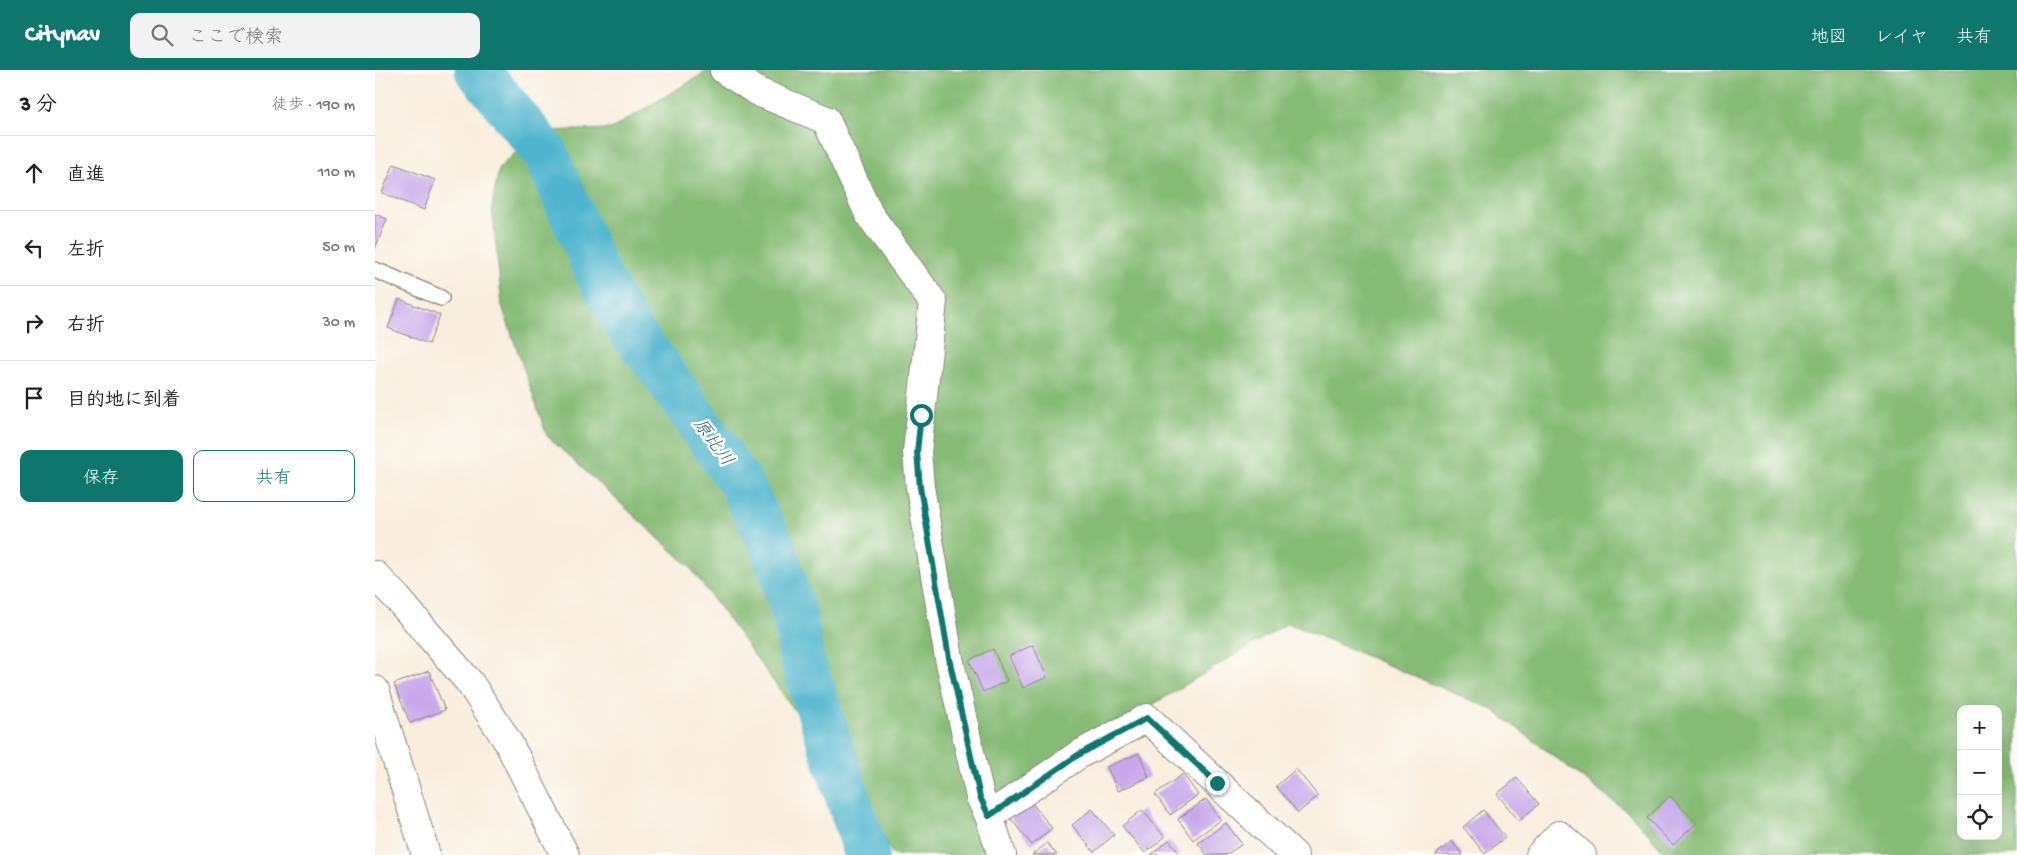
<!DOCTYPE html>
<html lang="ja">
<meta charset="utf-8">
<style>
body{margin:0;font-family:"Gochi Hand","Klee One",sans-serif;background:#f2f2f2;color:#222}
.controls{position:absolute;right:15px;bottom:15px;display:grid;overflow:hidden;border-radius:10px;box-shadow:0 5px 20px #0002}
.controls button{width:45px;height:45px;display:grid;place-items:center;padding:0;border:0;border-bottom:1px solid #e0e0e0;background:#fff;color:#222;font:25px sans-serif}
.stop{position:absolute;width:15px;height:15px;margin:-11px;border:4px solid #0f766e;border-radius:50%;background:#fff}
.stop.end{background:#0f766e;border-color:#fff;box-shadow:0 1px 5px #0008}
.list{margin:0;padding:0;list-style:none}
h2{display:flex;justify-content:space-between;align-items:center;height:65px;margin:0;padding:0 20px;font-size:21px}
h2 small{font-size:16px;font-weight:400;color:#767676}
.list li{display:grid;grid-template-columns:32px 1fr auto;gap:15px;align-items:center;box-sizing:border-box;height:75px;padding:0 20px;border-top:1px solid #e0e0e0}
.list b{display:block;font-size:19px;white-space:nowrap}
.list em{font-size:16px;font-style:normal;color:#767676}
.actions{display:flex;gap:10px;padding:15px 20px}
.actions a{flex:1;padding:11px 0;border:1px solid #0f766e;border-radius:10px;text-align:center;font-size:18px;color:#0f766e}
.actions .main{background:#0f766e;color:#fff}
.icon{flex:none;width:28px;height:28px;fill:none;stroke:currentColor;stroke-width:2;stroke-linecap:round;stroke-linejoin:round}
.map{position:relative;flex:none;width:1642px;height:785px;overflow:hidden}
header{display:flex;align-items:center;gap:30px;box-sizing:border-box;height:70px;padding:0 25px;background:#0f766e;color:#fff}
header strong{font-size:24px}
nav{display:flex;gap:28px;margin-inline-start:auto;font-size:18px}
.search{width:350px;height:45px;background:#f2f2f2;display:flex;align-items:center;gap:12px;box-sizing:border-box;padding:0 18px;border-radius:10px;color:#767676;font-size:19px}
main{display:flex}
aside{flex:1;background:#fff}
.map>svg:first-child{display:block}
.forest{fill:#86bb76;stroke:#516c49;fill-rule:evenodd}
.lines{fill:none;stroke-linecap:round;stroke-linejoin:round}
.river{stroke:#4fb5ce;stroke-width:45}
.building{fill:#c8a8eb}
.service-casing{stroke:#8a847c;stroke-width:18}
.minor-casing{stroke:#8a847c;stroke-width:30}
.service{stroke:#fff;stroke-width:15}
.minor{stroke:#fff;stroke-width:28}
.route{stroke:#0f766e;stroke-width:6}
.labels{text-anchor:middle;dominant-baseline:central;stroke-width:5;stroke-linejoin:round;paint-order:stroke}
.water-label{font-size:18px;font-style:italic;fill:#33616c;stroke:#fdfcf7}
</style>
<header>
<strong>Citynav</strong>
<div class="search"><svg class="icon" aria-label="search" viewBox="0 0 24 24"><circle cx="10" cy="10" r="6"/><path d="M15 15l6 6"/></svg>ここで検索</div>
<nav><a>地図</a><a>レイヤ</a><a>共有</a></nav>
</header>
<main>
<aside>
<h2>3 分<small>徒歩 · 190 m</small></h2>
<ul class="list">
<li><svg class="icon" aria-label="ahead" viewBox="0 0 24 24"><path d="M12 20V5M6 11l6-6 6 6"/></svg><div><b>直進</b></div><em>110 m</em></li>
<li><svg class="icon" aria-label="left" viewBox="0 0 24 24"><path d="M17 20v-9H6M10 6l-5 5 5 5"/></svg><div><b>左折</b></div><em>50 m</em></li>
<li><svg class="icon" aria-label="right" viewBox="0 0 24 24"><path d="M7 20v-9h11M14 6l5 5-5 5"/></svg><div><b>右折</b></div><em>30 m</em></li>
<li><svg class="icon" aria-label="arrive" viewBox="0 0 24 24"><path d="M6 21V4h12l-3 4 3 4H6"/></svg><div><b>目的地に到着</b></div></li>
</ul>
<div class="actions"><a class="main">保存</a><a>共有</a></div>
</aside>
<div class="map">
<svg width="1642" height="785" viewBox="0 0 1642 785">
<rect width="100%" height="100%" fill="#fdfcf7"/>
<filter id="ink" filterUnits="userSpaceOnUse"><feTurbulence type="fractalNoise" baseFrequency=".02" numOctaves="2"/><feDisplacementMap in="SourceGraphic" scale="10" xChannelSelector="R" yChannelSelector="G"/><feConvolveMatrix kernelMatrix="1 2 1 2 8 2 1 2 1" color-interpolation-filters="sRGB"/></filter>
<filter id="wash" filterUnits="userSpaceOnUse"><feTurbulence type="fractalNoise" baseFrequency=".0096" numOctaves="4" result="noise"/><feDisplacementMap in="SourceGraphic" scale="20" xChannelSelector="R" yChannelSelector="G"/><feGaussianBlur stdDeviation="1.12" result="paint"/><feColorMatrix in="noise" values="0 0 0 0 0 0 0 0 0 0 0 0 0 0 0 0 0 1.4 0 .05"/><feComposite in="paint" operator="in"/></filter>
<g filter="url(#wash)">
<rect width="100%" height="100%" fill="#f9eddd"/>
<path class="forest" d="M334 0H1642V785H1292L1255 744 1117 639 913 553 623 728 636 785H518L499 749 315 497 172 366 127 236 117 136 124 98 164 61 236 59ZM1586 639H1623V766H1586Z"/>
<g class="lines">
<path class="river" d="M102 0 170 82 225 209 256 262 288 302 364 411 397 474 420 547 427 590 492 785"/>
</g>
<g id="blocks">
<path class="building" d="M19 94 60 110 49 140 7 123Z
M0 144 12 149 0 179Z
M24 229 65 245 54 274 13 258Z
M658 575 672 607 648 618 634 586Z
M618 579 632 611 608 622 594 590Z
M54 601 70 640 35 653 19 614Z
M764 683 774 707 743 721 732 697Z
M921 699 943 726 923 743 901 716Z
M808 704 823 725 795 745 780 724Z
M1142 708 1164 734 1144 751 1122 724Z
M1295 726 1322 753 1298 775 1272 748Z
M831 729 846 750 818 770 803 749Z
M655 731 677 758 657 775 635 748Z
M717 739 739 765 719 782 697 755Z
M767 740 790 767 770 783 747 756Z
M1108 740 1130 767 1110 784 1088 757Z
M851 753 867 774 851 785H832L823 773Z
M794 770 806 785H776Z
M1077 771 1088 785H1060Z
M672 773 682 785H657Z"/>
</g>
</g>
<g filter="url(#ink)">
<use href="#blocks" fill-opacity="0" stroke="#8a847c" stroke-width="1"/>
<g class="lines">
<defs>
<path id="service" d="M0 200 66 228"/>
<path id="minor" d="M349 0 383 22 451 50 494 144 558 232 542 382 545 417 574 588 605 727 614 746 627 785
M0 505 22 528 95 613 133 672 190 785
M0 620 51 785
M614 746 703 685 772 648 919 785
M1165 785 1184 765 1207 785"/>
</defs>
<use href="#service" class="service-casing"/>
<use href="#minor" class="minor-casing"/>
<use href="#service" class="service"/>
<use href="#minor" class="minor"/>
</g>
</g>
<g class="lines" filter="url(#ink)">
<path class="route" d="M546 345 542 382 545 417 574 588 605 727 614 746 703 685 772 648 842 713"/>
</g>
<g class="labels">
<g class="water-label">
<text transform="translate(337 373) rotate(54)">原比川</text>
</g>
</g>
</svg>
<div class="controls">
<button>+</button>
<button>−</button>
<button><svg class="icon" aria-label="locate" viewBox="0 0 24 24"><circle cx="12" cy="12" r="6"/><path d="M12 2v4M12 18v4M2 12h4M18 12h4"/></svg></button>
</div>
<div class="stop" style="left:546px;top:345px"></div>
<div class="stop end" style="left:842px;top:713px"></div>
</div>
</main>
